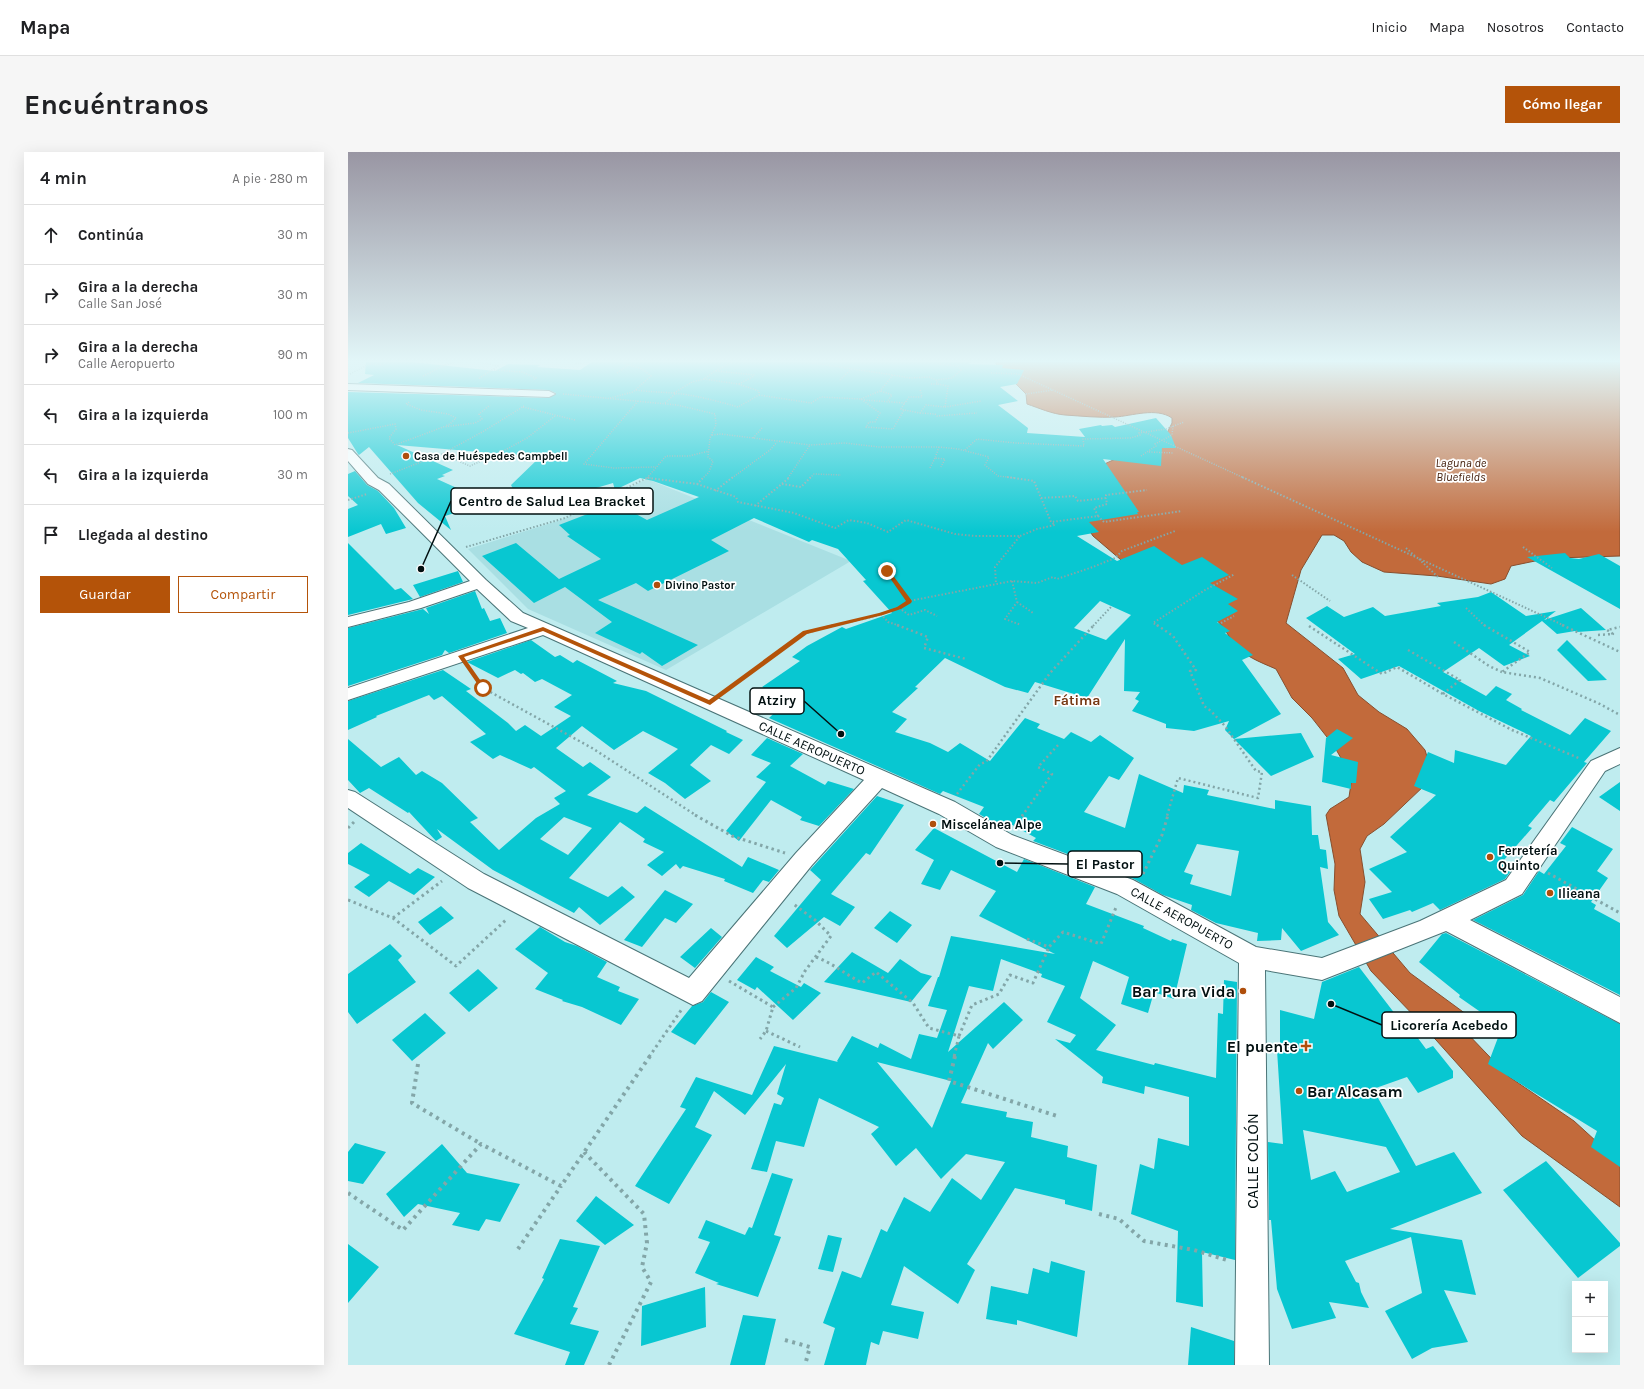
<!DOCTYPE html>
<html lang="es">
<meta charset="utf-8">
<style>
body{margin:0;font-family:Karla,sans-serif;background:#f6f6f6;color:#202124}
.controls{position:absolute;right:12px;bottom:12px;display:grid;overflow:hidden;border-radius:0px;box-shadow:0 4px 16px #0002}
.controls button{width:36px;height:36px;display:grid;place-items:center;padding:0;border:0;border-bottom:1px solid #e0e0e0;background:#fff;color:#202124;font:20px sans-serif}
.stop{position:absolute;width:12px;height:12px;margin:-9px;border:3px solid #b45309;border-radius:50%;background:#fff}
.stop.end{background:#b45309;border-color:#fff;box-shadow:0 1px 4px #0008}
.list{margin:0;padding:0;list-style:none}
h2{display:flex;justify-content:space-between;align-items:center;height:52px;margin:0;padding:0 16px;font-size:17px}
h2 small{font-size:13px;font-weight:400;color:#757577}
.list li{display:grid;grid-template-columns:26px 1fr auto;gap:12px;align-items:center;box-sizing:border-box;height:60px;padding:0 16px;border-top:1px solid #e0e0e0}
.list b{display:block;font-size:15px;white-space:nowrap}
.list p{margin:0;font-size:13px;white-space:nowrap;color:#757577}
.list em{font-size:13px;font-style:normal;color:#757577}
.actions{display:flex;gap:8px;padding:12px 16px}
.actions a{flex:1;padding:9px 0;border:1px solid #b45309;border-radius:0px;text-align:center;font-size:14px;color:#b45309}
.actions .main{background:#b45309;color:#fff}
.icon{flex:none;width:22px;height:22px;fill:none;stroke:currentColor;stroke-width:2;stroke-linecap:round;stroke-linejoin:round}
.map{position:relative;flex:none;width:1272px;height:1213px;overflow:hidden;border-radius:0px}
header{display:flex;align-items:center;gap:24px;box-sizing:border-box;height:56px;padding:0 20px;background:#fff;border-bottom:1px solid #e0e0e0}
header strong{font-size:19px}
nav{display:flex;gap:22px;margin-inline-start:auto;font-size:14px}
.intro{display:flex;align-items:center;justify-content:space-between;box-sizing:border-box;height:96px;padding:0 24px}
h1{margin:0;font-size:28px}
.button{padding:10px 18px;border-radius:0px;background:#b45309;color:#fff;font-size:14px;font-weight:700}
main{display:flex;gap:24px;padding:0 24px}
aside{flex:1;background:#fff;border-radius:0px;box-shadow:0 4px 16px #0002}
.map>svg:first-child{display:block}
.built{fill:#a9dfe3}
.water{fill:#c26a3b;stroke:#884f2e}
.building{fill:#08c7d1;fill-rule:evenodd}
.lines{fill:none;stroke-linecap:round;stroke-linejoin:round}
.minor-casing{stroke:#4a7477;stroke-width:2}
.path-far4{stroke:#83a6a8;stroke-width:1.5;stroke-dasharray:1 1.5;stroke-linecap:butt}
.path-far3{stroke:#83a6a8;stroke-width:2;stroke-dasharray:1.5 2;stroke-linecap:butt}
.path-far2{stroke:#83a6a8;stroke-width:2.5;stroke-dasharray:2 3;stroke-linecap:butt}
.path-far1{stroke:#83a6a8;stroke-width:3;stroke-dasharray:2.5 3.5;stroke-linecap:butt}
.path{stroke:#83a6a8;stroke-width:4;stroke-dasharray:3 4.5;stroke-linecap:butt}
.minor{fill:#fff;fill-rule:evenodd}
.route{fill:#b45309}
.poi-dot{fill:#af4e0b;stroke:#fff;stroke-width:1.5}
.labels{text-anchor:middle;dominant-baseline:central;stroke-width:3.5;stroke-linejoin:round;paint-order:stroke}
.far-poi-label{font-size:11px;font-weight:bold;fill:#021011;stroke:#fff;text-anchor:start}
.far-water-label{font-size:12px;font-style:italic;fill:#46220f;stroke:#fff}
.street-label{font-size:13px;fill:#021011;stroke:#fff}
.poi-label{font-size:13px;font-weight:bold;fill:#021011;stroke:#fff;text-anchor:start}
.neighbourhood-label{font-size:14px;font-weight:bold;fill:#763813;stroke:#fff}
.near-poi-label{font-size:16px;font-weight:bold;fill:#021011;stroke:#fff;text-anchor:end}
.near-street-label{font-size:16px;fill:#021011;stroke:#fff}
.leader{fill:none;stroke:#021011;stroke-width:1.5}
.callout-dot{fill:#021011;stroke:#fff;stroke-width:1.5}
.callout{fill:#fff;stroke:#021011;stroke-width:1.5}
.callout-label{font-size:14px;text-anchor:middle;font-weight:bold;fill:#021011}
</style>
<header>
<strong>Mapa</strong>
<nav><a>Inicio</a><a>Mapa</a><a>Nosotros</a><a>Contacto</a></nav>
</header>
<div class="intro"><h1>Encuéntranos</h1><a class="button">Cómo llegar</a></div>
<main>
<aside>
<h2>4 min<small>A pie · 280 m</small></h2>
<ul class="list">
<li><svg class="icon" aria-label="ahead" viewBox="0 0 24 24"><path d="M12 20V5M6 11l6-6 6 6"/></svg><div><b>Continúa</b></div><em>30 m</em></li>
<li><svg class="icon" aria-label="right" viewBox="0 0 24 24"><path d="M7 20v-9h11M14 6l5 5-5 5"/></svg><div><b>Gira a la derecha</b><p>Calle San José</p></div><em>30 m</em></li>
<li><svg class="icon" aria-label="right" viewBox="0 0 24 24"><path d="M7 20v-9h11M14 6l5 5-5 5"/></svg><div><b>Gira a la derecha</b><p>Calle Aeropuerto</p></div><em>90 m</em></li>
<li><svg class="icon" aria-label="left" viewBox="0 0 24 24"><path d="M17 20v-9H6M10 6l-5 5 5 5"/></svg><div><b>Gira a la izquierda</b></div><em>100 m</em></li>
<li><svg class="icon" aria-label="left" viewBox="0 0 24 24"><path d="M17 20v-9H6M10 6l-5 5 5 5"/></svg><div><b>Gira a la izquierda</b></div><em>30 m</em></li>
<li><svg class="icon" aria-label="arrive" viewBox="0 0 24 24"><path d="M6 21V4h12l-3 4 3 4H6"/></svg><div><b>Llegada al destino</b></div></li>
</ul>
<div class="actions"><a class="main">Guardar</a><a>Compartir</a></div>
</aside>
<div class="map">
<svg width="1272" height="1213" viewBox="0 0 1272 1213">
<rect width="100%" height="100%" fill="#bfecef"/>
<path class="built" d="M299 327 503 409 318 518 180 457 120 397 213 368Z"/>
<path class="water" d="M648 210H1272V404L1208 406 1187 409 1163 414 1157 427 1143 432 1089 424 1036 420 1014 410 1003 400 996 389 986 383H974L953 418 938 471 995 516 1010 543 1031 560 1059 577 1077 598 1083 618 1078 632 1036 672 1019 684 1012 697 1017 730 1012 762 1062 821 1122 865 1116 878 1160 924 1226 969 1272 1011V1055L1174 984 1071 869 1023 819 991 764 986 738 987 712 978 663 982 657 1001 645 1004 625 986 594 964 566 944 546 928 517C912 510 895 504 885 490 879 482 875 473 867 467L786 419 745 384 731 363 750 315 789 297 819 281 824 271V266C808 255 784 264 767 265 751 266 733 264 717 263 704 262 691 256 679 252L678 242 648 212Z"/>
<path class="building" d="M18 210H64L147 219 160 212 192 213 189 215 232 218 244 210H623L621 212 655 213 654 216 676 218 669 232 652 235 670 249 650 253 680 276 679 281 737 285 731 277 753 273 754 274 764 273 767 275 808 266 823 283 828 296H814L813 314 755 307 791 360H789L790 362 741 370 751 380 729 384 769 409 806 394 834 413 854 405 881 423 862 431 890 447 880 452 890 459 869 470 882 479 877 481 905 503 894 508 933 562 886 587 877 578 881 569 846 579 818 576V572L784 559 791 549 787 547 792 540 776 539 777 487 739 546 687 530 680 541 657 535 597 506 567 535 570 536 544 560 559 567 547 580 582 591 600 600 612 591 642 609 677 566 692 572 689 576 716 587 723 580 743 590 752 583 786 606 771 628 761 624 736 660 777 676 791 622 835 641 836 633 861 638 859 643 927 657V648L963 654 964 683H970L972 697 978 698 980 717 972 715 980 770 991 783 953 799 934 776 933 788 909 789 910 781 868 771 843 758 844 753 815 743 786 727 685 689 688 686 659 670 655 676 631 662 636 655 595 639 592 642 421 566 439 549 414 535 452 509 444 505 459 494 494 475 498 477 544 461 515 429 518 428 490 397 464 388 461 390 406 366 363 388 381 399 300 439 288 431 250 448 350 493 314 514 294 500 292 502 247 481 264 470 217 435 186 451 134 404 168 391 211 427 253 407 219 384 222 383 211 373 268 351 299 368 351 345 305 329 292 326 267 338 265 331 177 357 156 343 165 337 163 333 192 305 49 293 105 318 94 323 97 324 89 327 122 342 120 344 132 353 97 364 103 378 70 351 21 295 11 303 10 302 0 286V240L201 246 208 241 201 238 10 231 26 223 17 222ZM752 449 783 463 758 488 726 476ZM849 692 891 699 883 744 842 732 845 723 836 720Z
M7 319 19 333 30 339 46 356 58 376 38 382 33 372 0 385V357L10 353 0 344V322Z
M0 391 47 438 53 436 65 447 0 463Z
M1217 401 1222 406 1231 407 1251 402 1272 414V457L1179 405Z
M110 419 115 430 72 445 65 433Z
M127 439 134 457 136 456 142 469 152 466 159 481 101 501 97 498 94 503 0 534V476L75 457 81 462 78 456Z
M1143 440 1178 464 1208 459 1196 468 1233 456 1258 478 1229 480 1227 479 1209 482 1194 469 1161 493 1182 504 1156 514 1131 496 1095 520 1138 544 1148 534 1164 542 1158 548 1174 557 1173 558 1222 583 1237 566 1263 579 1236 610 1239 611 1206 650 1202 648 1180 674 1184 676 1156 708 1161 713 1168 708 1170 709 1157 727 1092 758 1085 751 1064 760 1062 758 1035 767 1021 747 1044 740 1021 717 1059 700 1042 685 1088 643 1066 634 1080 600 1106 611 1107 598 1158 613 1183 584 1131 559 1051 514 1013 527 990 507 1007 502 958 466 979 454 996 465 1025 455 1037 464 1093 454 1089 451 1130 445Z
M183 488 207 505 212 503 225 511 229 508 269 529 265 531 298 539 379 579 378 580 395 588 381 602 363 593 342 613 363 629 337 647 317 631 300 621 330 597 295 579 266 598 234 574 208 596 235 615 242 610 263 625 239 643 289 661 297 654 394 715 400 705 431 718 421 730 415 728 405 741 376 729 377 727 335 714 332 717 328 712 314 724 299 713 316 700 295 690 297 687 272 670 221 726 260 745 274 734 287 745 252 773 231 755 226 761 145 718 89 677 94 685 88 689 61 660 60 661 21 636 12 641 0 628V587L33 615 51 605 68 623 74 619 94 631 130 666 122 670 151 698 188 666 212 652 206 646 218 639 186 615 183 617 152 603 145 607 122 590 138 582 94 544 86 548 81 543 28 564 29 565 0 578V549L95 518 123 537 118 539 160 571 168 579 177 573 193 584 223 564 206 555 224 543 194 527 187 530 175 521 173 522 167 518 150 526 119 510ZM216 665 244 676 220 703 192 687Z
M1219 488 1259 528 1240 529 1209 498Z
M989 577 1005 586 983 603 1010 610 1008 631H1003V637L974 630 978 586Z
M953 581 966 605 923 624 886 587Z
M419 586 455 602 442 614 477 633 480 629 506 637 471 674 452 668 454 665 423 648 391 689 378 679 418 630 408 625 423 611 403 603Z
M1272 630V659L1251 645Z
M529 644 556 653 522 703 518 701 483 742 507 755 492 774 476 765 439 796 426 784 473 728 462 718Z
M1224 675 1265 697 1249 719 1260 726 1243 750 1248 753 1246 757 1272 771V843L1125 768 1175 743 1191 719 1196 722 1218 694 1212 691Z
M586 676 669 720 676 707 747 735 738 752 796 774 795 776 823 789 824 787 839 792 826 847 806 840 800 861 773 852 781 825 745 809 732 846 768 873 748 898 806 913 807 911 868 926 870 861 875 862 876 828 889 830 887 1108 854 1100 855 1155 828 1150 830 1079 783 1062 792 1012 806 1017 810 986 841 994V945L797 934 796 942 754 931 755 925 707 887 722 891 728 883 699 870 717 834 693 825 694 822 653 807 645 839 621 834 600 900 656 850 675 868 645 897 640 891 613 951 659 960 658 965 685 970 683 985 720 994 719 1005 749 1013 744 1059 717 1052V1048L667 1036 619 1112 627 1118 610 1152 556 1114 543 1153 576 1160 570 1187 535 1179 531 1193 523 1190 518 1213H476L487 1176 475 1171 494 1119 513 1126 533 1077 539 1080 556 1045 582 1060 604 1026 633 1048 657 1010 618 1002 593 1027 568 996 548 1014 523 982 531 975 471 946 456 995 428 989 419 1020 403 1017 426 951 433 953 436 946 429 942 438 912 397 963 366 939 347 975 364 983 321 1052 287 1034 338 957 332 955 348 925 404 943 426 894 490 910 489 909 504 884 530 896 532 891 563 907 571 882 589 886 599 858 580 854 590 825H591L603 784 707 802 631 764 648 739 603 718 592 738 573 732 586 708 567 698ZM529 910 603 929 584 976Z
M13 691 62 722 70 716 87 725 66 743 41 729 21 745 6 735 22 723 0 712V701Z
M317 738 345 752 328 771 317 766 294 795 276 788Z
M93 754 106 766 82 783 70 770Z
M542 759 564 773 549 791 526 776Z
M192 775 217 790 229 794 259 810 249 825 272 835 270 839 291 847 273 873 234 855 214 849 215 848 187 837 200 821 167 797Z
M363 776 374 785 347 816 332 805Z
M1098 781 1272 872V1015L1243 995 1249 979 1140 912 1154 875 1111 845 1112 843 1071 810 1094 782Z
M42 792 54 804 50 808 68 830 9 872 0 860V822Z
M504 800 540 821 552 807 573 821 584 824 563 850 476 830Z
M408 805 426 815 422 819 453 835 456 831 473 841 445 868 409 835 407 838 389 828Z
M1011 815 1054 871 1058 870 1078 897 1085 894 1105 919V926L1070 941 1059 925 1025 937 1068 1014 1106 1000 1134 1041 1042 1077 1114 1088 1128 1143 1096 1138 1120 1190 1084 1196 1064 1207 1037 1159 1074 1141 1063 1085 997 1109 1008 1130 1011 1131 1013 1140 1021 1156 981 1150 988 1166 944 1177 929 1137 923 1068H921L920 990 935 992 929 898 932 899V858L966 867 974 830ZM955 978 1038 995 1052 1020 999 1040 987 1019 963 1028Z
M130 817 150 836 121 860 101 841Z
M363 840 381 850 347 893 323 880 344 854 355 850Z
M77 861 98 881 64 909 44 888Z
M7 991 38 1000 15 1032 0 1029V1000Z
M94 992 119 1021 172 1032 152 1070 138 1067 131 1079 104 1073 112 1061 70 1052 56 1065 38 1042Z
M1198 1009 1272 1091V1094L1230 1126 1155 1038Z
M424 1021 445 1027 426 1083 433 1085 410 1145 368 1132 371 1131 347 1121 362 1090 350 1086 358 1068 397 1083 401 1075 404 1076Z
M248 1044 286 1073 257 1093 228 1069Z
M480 1083 494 1086 485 1120 470 1117Z
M212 1087 252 1094 225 1155 230 1156 222 1172 251 1179 236 1213H217L222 1200 166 1182 196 1127 194 1126Z
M0 1092 31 1115 0 1151Z
M703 1109 737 1119 729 1185 669 1168V1173L638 1167 643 1134 680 1142 685 1116 701 1121Z
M357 1135 358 1175 293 1194 294 1154Z
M395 1163 428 1167 417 1213H382Z
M843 1175 886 1189V1213H840Z"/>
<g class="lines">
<defs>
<path id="minor" d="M0 232 201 239 207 242 201 245 0 238Z
M0 297 4 298 30 326 41 332 138 428 175 461 607 650 664 683 785 728 908 795 974 806 1072 769 1158 728 1243 609 1272 596V612L1257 619 1174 742 1122 768 1272 845V871L1098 779 974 828 917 818 921 1213H887L891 811 769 742 648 695 591 662 534 636 464 713 354 849 345 853 120 736 0 656V638L7 640 136 722 341 826 448 701 516 628 195 483 0 548V536L180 476 163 469 129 437 73 456 0 475V465L61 450 122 429 31 338 20 332 0 309Z"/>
</defs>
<use href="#minor" class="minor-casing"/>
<path class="path-far4" d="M231 210 227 212 240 210
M350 210H353
M459 210 545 223
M146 218 174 220 188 226 185 228
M368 219 407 223
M269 221 280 213
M643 221 670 222 896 326
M2 222 21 212 37 213
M75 224C82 221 88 217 95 214 112 207 132 209 150 214L130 227
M492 228 503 217
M391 232 406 224
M583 232H590
M288 238C301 240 313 240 325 241 347 243 369 249 390 255L411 243V239L390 232 356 227
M533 239 544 243 539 250
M326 241 344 230 356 227 367 219 385 210
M215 242 329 253 367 262 368 273 362 286 360 305 365 309 361 320 355 326
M678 242 705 238
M411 243 463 251 473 245 513 247 532 261 527 270H521L518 275 545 277 556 258 572 261 578 253 597 255 600 234 590 232 588 228
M262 246 285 240 303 224 294 217 276 211 277 210
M513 247 532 239 545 223 562 226 581 225 588 228 604 226 613 218 610 214 591 212 593 210
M516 248 557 251 561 245H574L572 237
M290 249 236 312 266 316 308 315
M61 250 58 252 73 258 100 262 108 266 102 272 97 274
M317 251 328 241
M556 252 553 257 556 258
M175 255 227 268
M597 255 633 249
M572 261 587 262 589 264 629 261
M0 281 47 272 48 277 41 286 47 293 95 275 127 271 134 267 131 262 142 253
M364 283 373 282 462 293 497 291 531 295H591L610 297 641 305 637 313 650 324 667 326
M405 286 414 276
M591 295 587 306 597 307 593 315
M617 298 629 287 668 291 736 294 735 287 783 286 792 283 791 281 818 277 836 270
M801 300 826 301
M94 302 122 314 147 303 168 305
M148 303 179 286 207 264
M793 304 808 294 807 292 824 283 825 274
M582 316 587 306
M42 322 94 302 136 279 176 254
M299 326 318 304H341L361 299
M300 326H303
M384 326 422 298 429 290
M440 326 462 293
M462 326 466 322 493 323"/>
<path class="path-far3" d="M659 325 686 329 703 370 750 364 756 370 834 359
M894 325 1217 474
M300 326 349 332 356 325
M349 332 388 345 390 350 446 361 487 376 501 368 519 371 540 380 558 368 607 382 627 384H672L647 415 648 432
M434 332 453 335 463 325
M367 339 385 325
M693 346 727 344 730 349 758 346V343L799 338
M0 348 19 342
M407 354 442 325
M750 364 746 356 759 352 758 346
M672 384 689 377 707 373 703 370
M118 395 217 366 301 325
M1175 395 1204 416
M1058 396 1067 404
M1071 407 1091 426
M539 419 561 449
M944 423 982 449
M664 429 669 450 657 467 673 473
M669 450 685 461
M551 456 561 463 577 458 589 464
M1118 456 1137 474
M533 462 540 470 552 474
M873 471 886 464
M483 474C509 468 539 464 561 449L664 429 689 431 705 425 709 427 745 415 767 406 774 399 827 379
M745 474 763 455
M810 474 805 471 857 438 887 422"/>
<path class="path-far2" d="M549 473 580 485 576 496 618 507
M809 473 825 484 848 518 842 519 856 554 863 559 877 574 908 619 914 620 910 646 830 626 819 664
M1136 473 1182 500 1154 520 1192 526 1250 551 1272 563
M1214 473 1272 500
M961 474 1034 522 1049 515 1095 542 1164 578 1233 607
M1250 483 1265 482 1259 478 1272 475
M1106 490 1141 514 1154 520
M1060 498 1112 528 1095 542
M123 518 135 536 244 596 349 664
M378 539 457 481 487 473
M609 642 632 612 638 610 702 521 746 473
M674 664 704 622 690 615 711 592"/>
<path class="path-far1" d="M347 663 384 684 437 701
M667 674 675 663
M0 676 6 670
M1200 721 1272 761
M795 722 814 683 820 663
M0 748 45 766 108 814 159 767
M45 766 94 729
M679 787 701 795 715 780 753 792 769 753
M468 805C484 811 499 823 514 831L528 820 565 851 581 876 611 884 606 905
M381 829 425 855 418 879 412 887
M425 855 448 836 457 819 483 784 467 768 444 751
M418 879 452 895
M611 884 624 853 651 842 662 823 685 831 701 795
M301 905 334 857"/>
<path class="path" d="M607 904 601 929 709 964
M70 912 64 951 133 992
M236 1000 296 1062 299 1091 294 1115 303 1130 261 1213
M0 1041 55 1078 133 992 213 1034 302 904
M751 1062 771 1067 796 1089 846 1098 879 1108
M170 1097 213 1034
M437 1188 462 1195 457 1213"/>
<use href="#minor" class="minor"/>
</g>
<linearGradient id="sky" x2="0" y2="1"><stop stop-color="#9996a3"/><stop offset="0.55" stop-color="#e2f6f8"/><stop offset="1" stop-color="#e2f6f8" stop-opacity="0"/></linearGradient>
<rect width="1272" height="380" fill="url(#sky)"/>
<path class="route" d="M538 418H541L564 449 563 451 553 457 535 463 459 482 362 553 195 479 116 505 137 535V537H133L110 504 195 475 361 548 455 479 531 461 549 455 558 449 537 419Z"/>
<g class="poi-dot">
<circle cx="58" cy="304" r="4"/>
<circle cx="309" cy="433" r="4"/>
<circle cx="585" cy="672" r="4"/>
<circle cx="1142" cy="705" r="4"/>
<circle cx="1202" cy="741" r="4"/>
<circle cx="895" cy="839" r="4"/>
<path d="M956 888h4v4h4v4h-4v4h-4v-4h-4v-4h4z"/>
<circle cx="951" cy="939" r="4"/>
</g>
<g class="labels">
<g class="far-poi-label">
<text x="66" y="304">Casa de Huéspedes Campbell</text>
<text x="317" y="433">Divino Pastor</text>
</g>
<g class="far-water-label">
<text x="1113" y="311">Laguna de<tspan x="1113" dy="14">Bluefields</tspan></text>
</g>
<g class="street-label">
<text transform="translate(464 596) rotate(24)">CALLE AEROPUERTO</text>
<text transform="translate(834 766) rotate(29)">CALLE AEROPUERTO</text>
</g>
<g class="poi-label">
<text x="593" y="672">Miscelánea Alpe</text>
<text x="1150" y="698">Ferretería<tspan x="1150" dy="15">Quinto</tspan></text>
<text x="1210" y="741">Ilieana</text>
</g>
<g class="neighbourhood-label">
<text x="729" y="548">Fátima</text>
</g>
<g class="near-poi-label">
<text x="887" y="839">Bar Pura Vida</text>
<text x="950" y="894">El puente</text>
<text x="959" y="939" text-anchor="start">Bar Alcasam</text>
</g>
<g class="near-street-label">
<text transform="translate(904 1009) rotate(-90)">CALLE COLÓN</text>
</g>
</g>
<path class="leader" d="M73 417L103 349M493 582L456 549M652 711L720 712M983 852L1034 873"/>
<g class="callout-dot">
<circle cx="73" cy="417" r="4"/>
<circle cx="493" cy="582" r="4"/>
<circle cx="652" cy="711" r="4"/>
<circle cx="983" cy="852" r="4"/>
</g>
<g class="callout">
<rect x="103" y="336" width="202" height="26" rx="4"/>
<rect x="402" y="536" width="54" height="26" rx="4"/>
<rect x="720" y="699" width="74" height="26" rx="4"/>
<rect x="1034" y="860" width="134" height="26" rx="4"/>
</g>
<g class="callout-label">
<text x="204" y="354">Centro de Salud Lea Bracket</text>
<text x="429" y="553">Atziry</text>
<text x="757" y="717">El Pastor</text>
<text x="1101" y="878">Licorería Acebedo</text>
</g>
</svg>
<div class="controls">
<button>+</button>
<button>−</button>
</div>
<div class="stop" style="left:135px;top:536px"></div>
<div class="stop end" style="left:539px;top:419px"></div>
</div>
</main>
